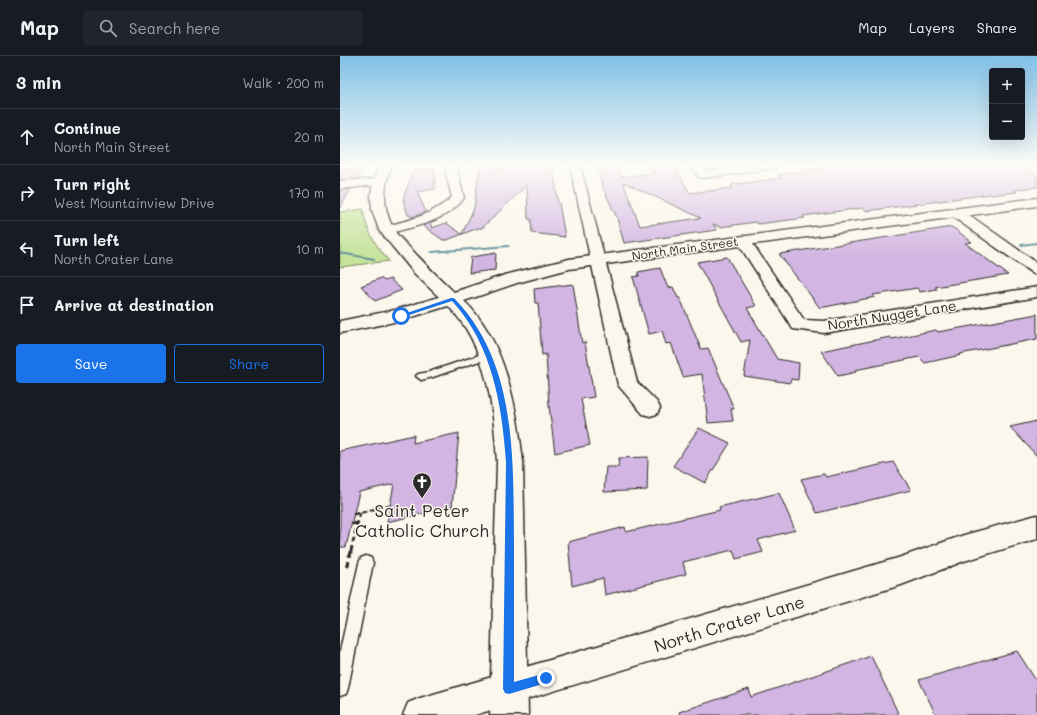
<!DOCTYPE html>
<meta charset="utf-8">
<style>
body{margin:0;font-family:Mali,sans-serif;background:#20242c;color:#f1f3f6}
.controls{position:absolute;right:12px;top:12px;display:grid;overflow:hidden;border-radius:4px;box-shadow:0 4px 16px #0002}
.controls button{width:36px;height:36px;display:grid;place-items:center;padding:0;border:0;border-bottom:1px solid #363941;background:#171b24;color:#f1f3f6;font:20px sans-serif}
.stop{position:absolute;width:12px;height:12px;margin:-9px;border:3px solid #1a73e8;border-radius:50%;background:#fff}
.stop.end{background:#1a73e8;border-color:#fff;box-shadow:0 1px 4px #0008}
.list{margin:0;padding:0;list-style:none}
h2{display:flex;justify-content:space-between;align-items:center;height:52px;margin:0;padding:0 16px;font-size:17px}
h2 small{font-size:13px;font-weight:400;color:#9ea1a6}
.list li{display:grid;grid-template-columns:26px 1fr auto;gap:12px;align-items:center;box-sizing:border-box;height:56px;padding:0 16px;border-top:1px solid #363941}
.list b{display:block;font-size:15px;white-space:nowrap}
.list p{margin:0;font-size:13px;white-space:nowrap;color:#9ea1a6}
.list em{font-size:13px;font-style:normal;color:#9ea1a6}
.actions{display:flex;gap:8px;padding:12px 16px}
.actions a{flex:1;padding:9px 0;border:1px solid #1a73e8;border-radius:4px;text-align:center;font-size:14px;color:#1a73e8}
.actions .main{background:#1a73e8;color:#fff}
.icon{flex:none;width:22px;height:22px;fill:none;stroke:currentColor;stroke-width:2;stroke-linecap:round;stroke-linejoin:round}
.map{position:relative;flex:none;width:697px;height:659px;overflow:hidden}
header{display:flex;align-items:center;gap:24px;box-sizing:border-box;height:56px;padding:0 20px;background:#171b24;border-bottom:1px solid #363941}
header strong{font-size:19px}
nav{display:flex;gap:22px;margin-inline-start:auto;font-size:14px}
.search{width:280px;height:36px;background:#20242c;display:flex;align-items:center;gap:10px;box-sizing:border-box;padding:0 14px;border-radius:4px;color:#9ea1a6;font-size:15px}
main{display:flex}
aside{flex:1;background:#171b24}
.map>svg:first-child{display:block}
.green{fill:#c5e39a;stroke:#788762}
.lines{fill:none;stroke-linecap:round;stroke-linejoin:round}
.stream{fill:#62919b;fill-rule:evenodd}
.building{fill:#d2b5e2;stroke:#2b2b2b;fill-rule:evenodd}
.lane-casing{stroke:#2b2b2b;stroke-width:3}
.street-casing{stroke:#2b2b2b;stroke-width:3}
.secondary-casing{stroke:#2b2b2b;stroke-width:3}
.path-far1{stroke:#2b2b2b;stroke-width:3;stroke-dasharray:5 3.5;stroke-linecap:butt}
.path{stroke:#2b2b2b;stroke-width:4;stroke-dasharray:6 4.5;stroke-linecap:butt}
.lane{fill:#fbf7ec;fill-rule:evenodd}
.street{fill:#fbf7ec;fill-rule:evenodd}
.secondary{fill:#fbf7ec;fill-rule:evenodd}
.route{fill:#1a73e8}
.labels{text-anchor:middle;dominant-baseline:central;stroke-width:3;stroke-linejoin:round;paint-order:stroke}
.far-street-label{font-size:12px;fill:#2b2b2b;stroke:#fbf7ec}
.street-label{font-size:14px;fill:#2b2b2b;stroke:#fbf7ec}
.near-poi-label{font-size:17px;fill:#2b2b2b;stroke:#fbf7ec}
.near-street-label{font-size:17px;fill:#2b2b2b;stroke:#fbf7ec}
</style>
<header>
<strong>Map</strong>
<div class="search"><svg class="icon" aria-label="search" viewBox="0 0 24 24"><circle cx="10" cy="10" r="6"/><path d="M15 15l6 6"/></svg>Search here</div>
<nav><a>Map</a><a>Layers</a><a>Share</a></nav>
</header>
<main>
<aside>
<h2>3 min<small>Walk · 200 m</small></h2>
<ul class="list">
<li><svg class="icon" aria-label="ahead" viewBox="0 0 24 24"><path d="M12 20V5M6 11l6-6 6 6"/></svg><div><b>Continue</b><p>North Main Street</p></div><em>20 m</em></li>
<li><svg class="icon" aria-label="right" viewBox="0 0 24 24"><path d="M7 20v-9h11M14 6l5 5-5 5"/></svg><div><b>Turn right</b><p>West Mountainview Drive</p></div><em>170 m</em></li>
<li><svg class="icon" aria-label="left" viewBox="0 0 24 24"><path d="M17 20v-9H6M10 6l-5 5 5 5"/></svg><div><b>Turn left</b><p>North Crater Lane</p></div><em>10 m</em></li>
<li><svg class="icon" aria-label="arrive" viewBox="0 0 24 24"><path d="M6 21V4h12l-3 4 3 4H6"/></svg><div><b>Arrive at destination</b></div></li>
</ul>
<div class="actions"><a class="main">Save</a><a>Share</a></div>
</aside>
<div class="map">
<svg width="697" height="659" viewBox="0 0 697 659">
<rect width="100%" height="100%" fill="#fbf7ec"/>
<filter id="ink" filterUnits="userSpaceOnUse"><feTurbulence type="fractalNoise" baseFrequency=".025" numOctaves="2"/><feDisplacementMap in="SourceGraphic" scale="8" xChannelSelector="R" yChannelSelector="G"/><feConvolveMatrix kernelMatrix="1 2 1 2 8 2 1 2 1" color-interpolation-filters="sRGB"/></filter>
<g filter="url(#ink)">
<path class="green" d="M23 153C26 174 35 189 49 205L0 211V156Z"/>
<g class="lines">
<path class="stream" d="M697 186V188L681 190 679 189 681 188Z
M168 189 170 190 169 191 92 197 90 196 92 195Z
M0 196 34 202 36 203 34 204 0 198Z"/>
</g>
<path class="building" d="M140 109H156V113L186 109 213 110 218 147H219L225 181 192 177 191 163H188L187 129 142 172H138L107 184H103L83 170 90 167 92 172 106 167 122 178 134 152Z
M256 109H276L281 121 314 117 311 109H333L350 137 393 132 391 129 441 122 438 119 483 112 479 109H678L697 119V131L673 134 677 136 652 139 650 138 527 155 523 152 463 160 465 162 418 168 416 166 380 171 373 168 377 174 284 187 277 162 263 132ZM283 126 361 162 300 170Z
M23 112 17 123 0 124V114Z
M95 113V133L77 136 86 156 72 161 68 159 63 143 73 115Z
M11 133 0 152V134Z
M612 171 632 186 625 187 668 219 595 231 597 233 580 236 577 232 533 239 535 241 480 252 439 198Z
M156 197 155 214 129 217 131 201Z
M387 201 416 250 407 252 437 303 459 307 458 324 451 323 450 327 404 320 410 284 401 286 357 206Z
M320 212 328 232 333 231 338 242H340L361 293 368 292 394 353H391L393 365 368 367 362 318 343 321 331 287 326 288 322 275 309 278 293 221 299 220 298 216Z
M41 222 44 225 50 223 62 234 35 245 21 230Z
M233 228 242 287 245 286 254 341 241 343 250 389 215 397 209 350 206 298 202 299 198 247H195L194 233Z
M697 258V283L620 298 621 299 585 307 579 301 515 314 516 316 498 320 481 295 550 281 552 283 596 274 598 276Z
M697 365V400L670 371Z
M359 372 390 387 365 427 333 410Z
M119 377 112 451 47 466 54 428 19 436 6 491H0V395L74 379 73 387Z
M308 401 307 434 264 436 266 411H278L279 402Z
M553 406 571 434 477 457 461 423 484 418 486 421Z
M439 437 455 474 418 484 423 496 396 503 393 494 343 506 346 518 265 539 263 522 232 530 228 486 285 471 286 476 380 454 379 451Z
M677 595 697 626V659H596L579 624Z
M531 600 559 659H340L339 656 409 633 411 641Z"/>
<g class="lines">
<defs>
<path id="lane" d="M148 296 153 299 151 301 93 321 81 324 76 320 78 318 89 316Z
M26 500 31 502 33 507 8 632 6 638 0 640V595L19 507 21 502Z"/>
<path id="street" d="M108 109H119L118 118 124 142C107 166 72 171 46 178L41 177 39 174 41 171C66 165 92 160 112 141L106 118Z
M230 109H240L297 326 317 346 320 352 317 358 310 360 303 358 278 329Z
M350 109H361L366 115 408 109H439L434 112 363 122 359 121Z
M39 123 43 124 45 126 43 128 0 133V125Z
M617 153 622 154 697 207V219L692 217 612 160 611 157 612 154Z
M403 180 408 181 464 264 484 265 697 231V241L484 277 453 273 396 184 398 181Z
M697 459V483L624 505 561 529 135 659H63L68 647 80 642 561 501 624 479Z"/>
<path id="secondary" d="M40 109H52C43 131 42 150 53 172 57 180 66 188 73 195 86 209 100 223 114 236L165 219 229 203 697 142V150L229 213 177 227 124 245C165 283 177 352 183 406L188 659H150L157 406C154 354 147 288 108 250L59 265 0 277V265L55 254 99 241 75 218 39 174 32 154 31 139 33 126Z"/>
</defs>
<use href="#lane" class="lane-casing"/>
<use href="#street" class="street-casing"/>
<use href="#secondary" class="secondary-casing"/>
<path class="path-far1" d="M13 458 50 450
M11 468 17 467
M11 495 20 456"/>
<path class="path" d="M7 511 11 494"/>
<use href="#lane" class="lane"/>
<use href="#street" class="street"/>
<use href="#secondary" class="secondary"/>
</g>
</g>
<linearGradient id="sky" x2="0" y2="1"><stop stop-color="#81c1e7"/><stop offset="0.54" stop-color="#fdfbf6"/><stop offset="1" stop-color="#fdfbf6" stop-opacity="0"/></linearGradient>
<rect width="697" height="202" fill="url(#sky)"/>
<path class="route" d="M111 242H114C177 307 173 401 174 486 174 533 174 579 174 626L206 617 209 618 211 622 209 625 206 627 169 638 165 637 163 633 166 406C162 349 152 288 112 245L63 261 58 260Z"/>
<defs>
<symbol id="church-pin" viewBox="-11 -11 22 30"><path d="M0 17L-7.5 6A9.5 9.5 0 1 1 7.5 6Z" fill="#2b2b2b" stroke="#fbf7ec"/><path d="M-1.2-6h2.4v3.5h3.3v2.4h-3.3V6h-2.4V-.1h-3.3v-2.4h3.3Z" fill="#fff"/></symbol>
</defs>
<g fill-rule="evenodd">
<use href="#church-pin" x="71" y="415" width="22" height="30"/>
</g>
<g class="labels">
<g class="far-street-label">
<text transform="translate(345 192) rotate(-8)">North Main Street</text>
</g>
<g class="street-label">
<text transform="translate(552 259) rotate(-9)">North Nugget Lane</text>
</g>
<g class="near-poi-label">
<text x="82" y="454">Saint Peter<tspan x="82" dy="20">Catholic Church</tspan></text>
</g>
<g class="near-street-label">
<text transform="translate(389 567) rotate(-17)">North Crater Lane</text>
</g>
</g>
</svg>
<div class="controls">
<button>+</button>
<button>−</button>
</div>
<div class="stop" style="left:61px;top:260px"></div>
<div class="stop end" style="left:206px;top:622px"></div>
</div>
</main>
